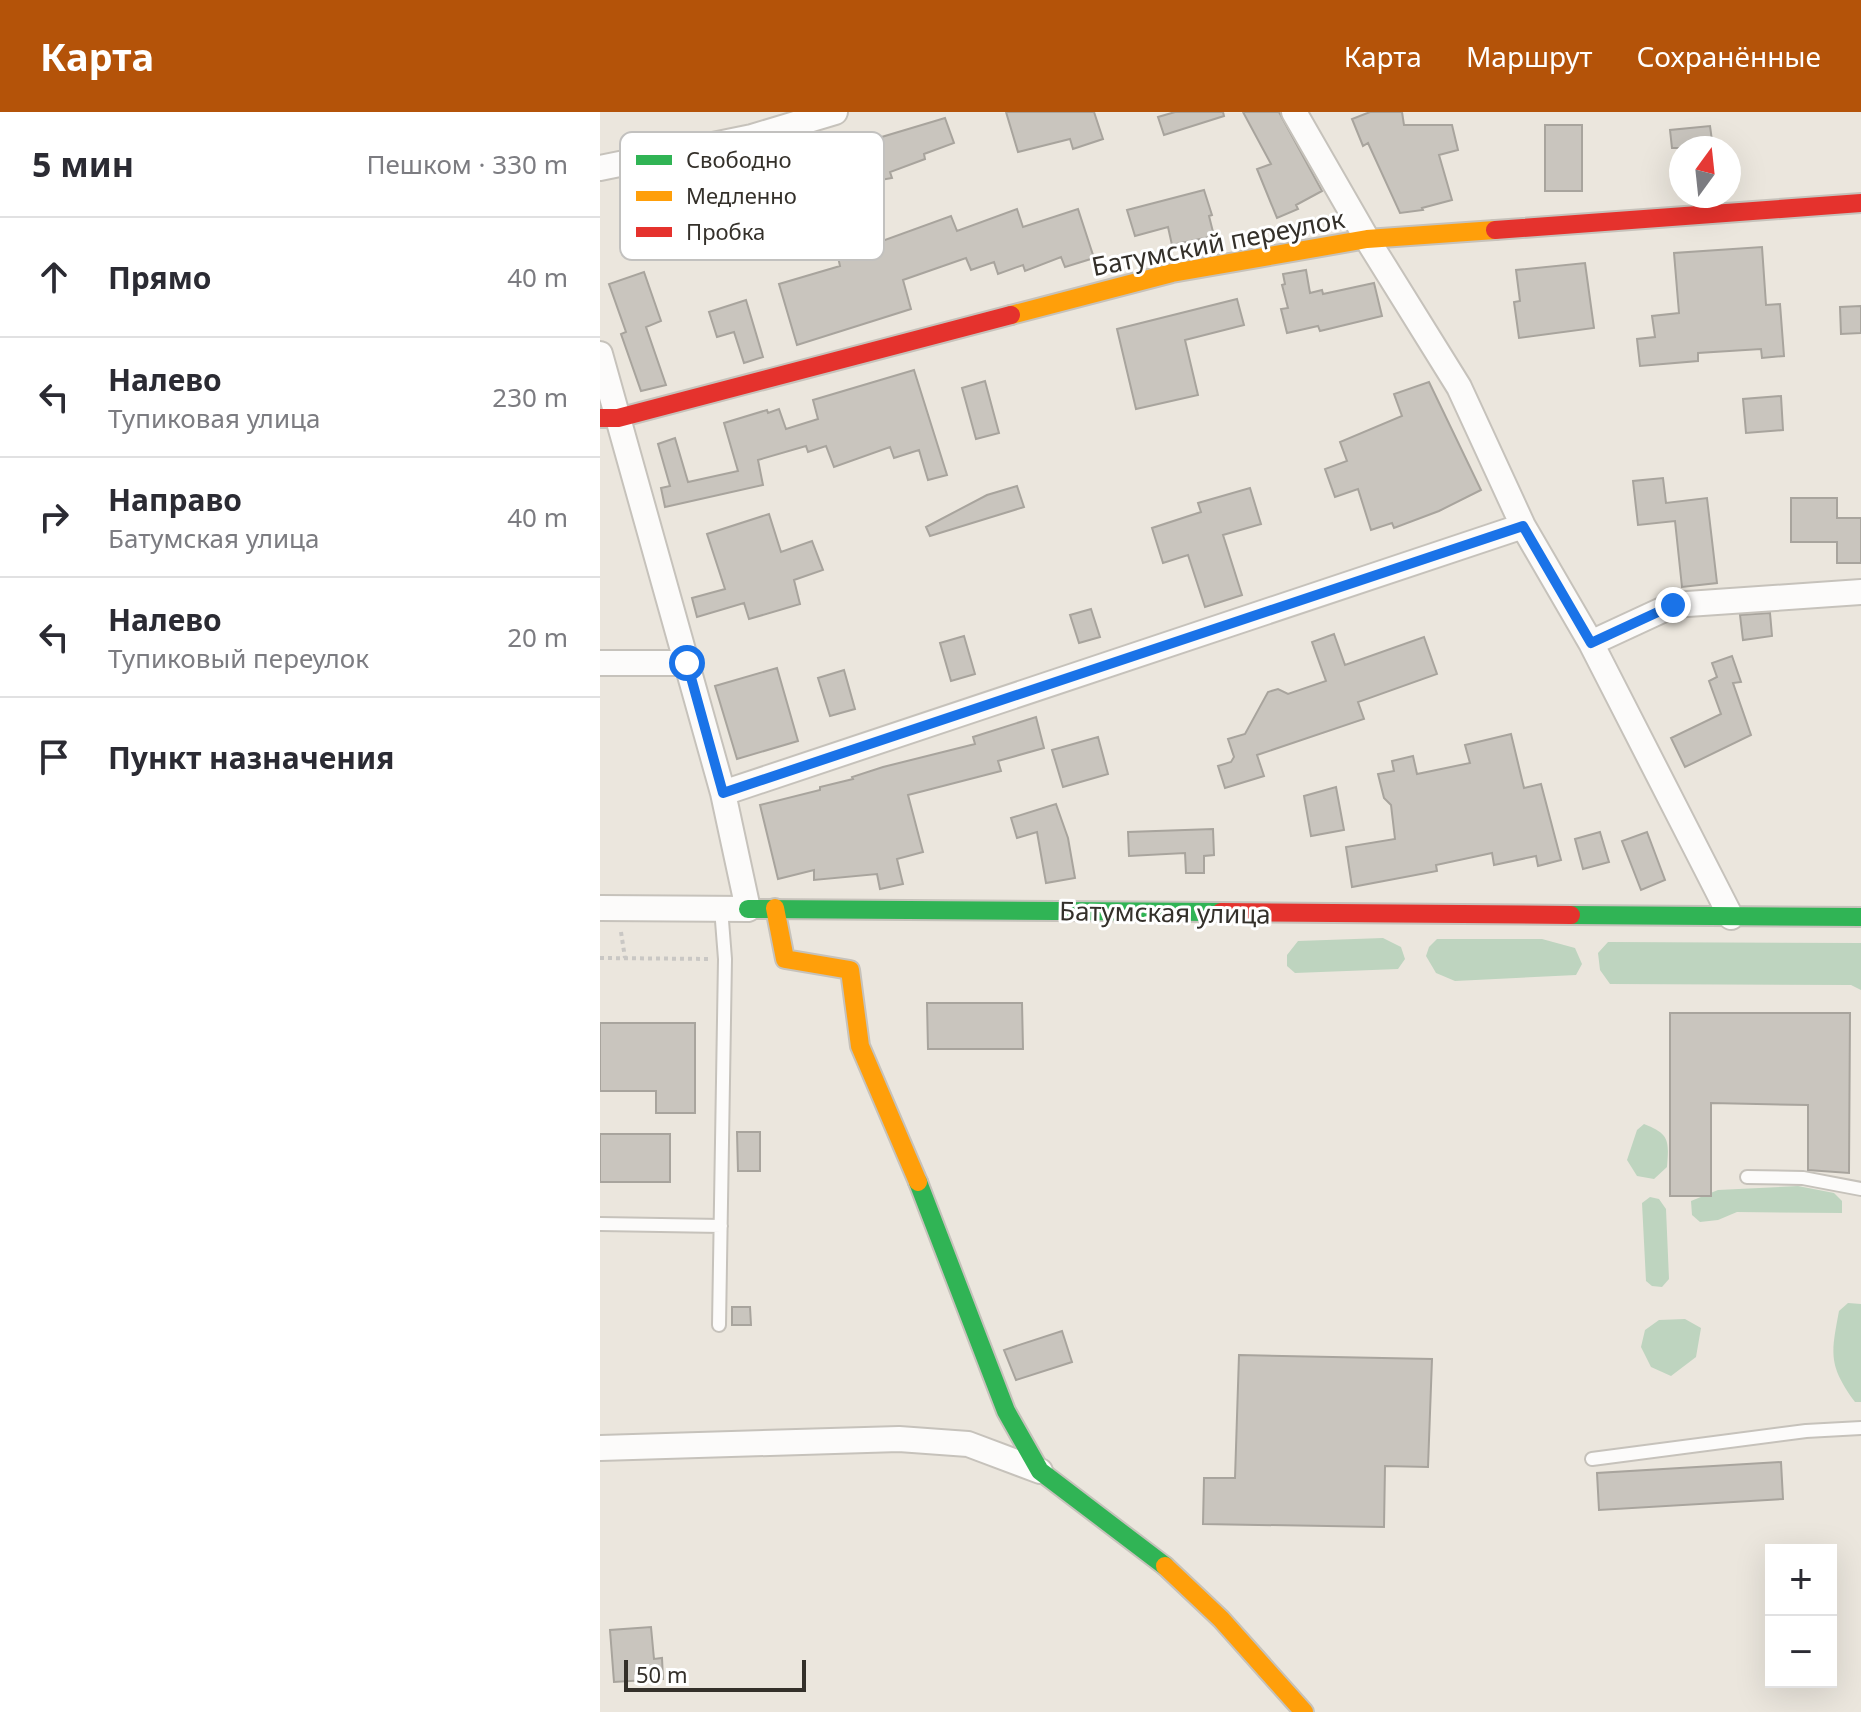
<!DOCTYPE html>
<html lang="ru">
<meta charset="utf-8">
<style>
body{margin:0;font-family:"Noto Sans",sans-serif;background:#f7f7f7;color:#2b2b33}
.controls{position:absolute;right:24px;bottom:24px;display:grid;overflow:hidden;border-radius:0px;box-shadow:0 8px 32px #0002}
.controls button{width:72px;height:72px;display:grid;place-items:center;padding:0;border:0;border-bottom:2px solid #e1e1e2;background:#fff;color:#2b2b33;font:40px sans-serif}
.compass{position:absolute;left:1069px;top:24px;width:72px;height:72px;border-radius:50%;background:#fff;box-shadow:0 8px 32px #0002;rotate:15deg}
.scale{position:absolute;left:24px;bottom:20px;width:182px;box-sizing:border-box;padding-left:8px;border:4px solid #34302a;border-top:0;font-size:22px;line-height:28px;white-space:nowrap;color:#34302a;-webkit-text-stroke:6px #fff;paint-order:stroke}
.stop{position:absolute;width:24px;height:24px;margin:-18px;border:6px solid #1a73e8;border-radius:50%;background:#fff}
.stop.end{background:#1a73e8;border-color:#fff;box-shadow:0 2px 8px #0008}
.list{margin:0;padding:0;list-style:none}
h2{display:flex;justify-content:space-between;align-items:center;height:104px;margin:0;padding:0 32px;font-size:34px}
h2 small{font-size:26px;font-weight:400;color:#7c7c81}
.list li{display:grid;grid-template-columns:52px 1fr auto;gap:24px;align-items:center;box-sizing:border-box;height:120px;padding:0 32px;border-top:2px solid #e1e1e2}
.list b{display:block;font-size:30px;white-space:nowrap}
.list p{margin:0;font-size:26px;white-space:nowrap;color:#7c7c81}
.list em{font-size:26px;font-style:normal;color:#7c7c81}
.icon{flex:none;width:44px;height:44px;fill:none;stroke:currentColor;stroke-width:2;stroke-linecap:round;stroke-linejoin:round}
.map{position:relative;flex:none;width:1261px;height:1600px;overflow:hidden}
header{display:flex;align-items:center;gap:48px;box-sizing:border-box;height:112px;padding:0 40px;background:#b45309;color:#fff}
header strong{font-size:38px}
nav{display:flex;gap:44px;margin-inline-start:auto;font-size:28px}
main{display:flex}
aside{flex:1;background:#fff}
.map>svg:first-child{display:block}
.green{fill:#bed4bf}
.building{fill:#c9c5be;stroke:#a8a49d;stroke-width:2}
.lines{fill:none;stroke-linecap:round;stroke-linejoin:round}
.lane-casing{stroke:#c6c2bb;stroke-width:16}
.street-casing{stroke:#c6c2bb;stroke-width:28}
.fast-casing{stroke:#c6c2bb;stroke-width:22}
.slow-casing{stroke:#c6c2bb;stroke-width:22}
.jam-casing{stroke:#c6c2bb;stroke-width:22}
.path{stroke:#c9c7c4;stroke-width:4;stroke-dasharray:4 4;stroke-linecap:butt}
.lane{stroke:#fcfbfa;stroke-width:12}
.street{stroke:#fcfbfa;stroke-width:24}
.fast{stroke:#30b455;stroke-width:18}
.slow{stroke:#ff9f0a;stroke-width:18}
.jam{stroke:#e5322d;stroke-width:18}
.route{stroke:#1a73e8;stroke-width:10}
.labels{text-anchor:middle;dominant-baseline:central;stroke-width:6;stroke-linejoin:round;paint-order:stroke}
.street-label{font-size:26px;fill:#34302a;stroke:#fff}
.key{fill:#fff;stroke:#c2c1bf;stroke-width:2}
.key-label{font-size:22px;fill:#34302a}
</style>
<header>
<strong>Карта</strong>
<nav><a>Карта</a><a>Маршрут</a><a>Сохранённые</a></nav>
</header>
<main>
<aside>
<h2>5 мин<small>Пешком · 330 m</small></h2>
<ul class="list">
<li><svg class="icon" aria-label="ahead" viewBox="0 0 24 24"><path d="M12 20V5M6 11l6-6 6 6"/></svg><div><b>Прямо</b></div><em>40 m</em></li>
<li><svg class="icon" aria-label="left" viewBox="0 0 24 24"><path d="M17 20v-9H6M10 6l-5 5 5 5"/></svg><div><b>Налево</b><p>Тупиковая улица</p></div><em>230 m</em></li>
<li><svg class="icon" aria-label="right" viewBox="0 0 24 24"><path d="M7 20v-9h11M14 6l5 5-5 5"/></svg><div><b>Направо</b><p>Батумская улица</p></div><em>40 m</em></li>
<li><svg class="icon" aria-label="left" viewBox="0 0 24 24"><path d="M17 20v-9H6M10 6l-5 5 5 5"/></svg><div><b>Налево</b><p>Тупиковый переулок</p></div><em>20 m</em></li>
<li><svg class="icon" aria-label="arrive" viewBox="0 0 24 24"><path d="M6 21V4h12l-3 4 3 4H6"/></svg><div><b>Пункт назначения</b></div></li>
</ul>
</aside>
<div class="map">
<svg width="1261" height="1600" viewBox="0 0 1261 1600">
<rect width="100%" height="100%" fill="#ebe6dd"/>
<path class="green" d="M783 826 801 835 805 847 798 857 695 861 687 854V843L698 829Z
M837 827H942L975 836 982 852 976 863 855 869 836 861 826 844 829 835Z
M1008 830 1261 831V878L1251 873 1010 872 1000 858 998 841Z
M1044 1012C1070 1022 1069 1029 1067 1055L1054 1067 1037 1064 1027 1048 1037 1018Z
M1198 1074 1234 1081 1242 1089V1101L1137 1100 1118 1108 1100 1110 1092 1103 1091 1089 1118 1078Z
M1050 1085 1059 1087 1066 1097 1069 1167 1062 1175 1052 1174 1046 1169 1042 1091Z
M1248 1191 1261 1192V1290H1255C1228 1253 1231 1242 1239 1199Z
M1085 1207 1101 1216 1096 1245 1071 1264 1051 1255 1041 1235 1045 1218 1059 1208Z"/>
<path class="building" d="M406 0H494L503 27 473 37 470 27 418 40Z
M575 0H623L624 4 564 23 558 5Z
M643 0H679L722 79 696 93 698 97 677 106 657 57 671 52Z
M770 0H802L804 13H852L858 38 839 43 852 88 822 96 823 98 800 101 768 31 763 34 752 7Z
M345 6 354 31 324 42 325 47 290 60 292 66 235 76 245 115 226 120 223 106 179 119 177 113 153 120 136 65 177 52 267 36 265 30Z
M945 13H982V79H945Z
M1110 14 1113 36H1072L1070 18Z
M604 78 612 103 609 104 614 124 572 133 568 115 535 124 527 98Z
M417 97 423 115 478 97 494 146 465 155 461 145 425 159 423 153 398 162 394 150 371 158 366 146 303 168 311 197 197 233 179 172 240 154 238 145 351 104 357 119Z
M1162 135 1166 193 1180 192 1184 244 1162 246 1161 237 1098 241V249L1040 254 1037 227 1055 225 1052 204 1079 201 1074 141Z
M985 151 994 216 919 226 914 190 920 189 916 158Z
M706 158 710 181 722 178 723 182 774 171 782 204 720 219 718 214 687 221 681 197 688 196 682 173 685 172 683 162Z
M44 160 61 209 46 215 66 273 41 279 21 222 26 220 9 172Z
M637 187 644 213 585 228 598 283 536 297 517 217Z
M146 188 163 245 144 251 134 220 117 225 109 200Z
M1261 194V221L1241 222 1240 195Z
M314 258 347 363 328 368 319 338 294 346 290 335 234 355 226 334 208 340 206 334 158 348 163 373 65 395 61 376 70 374 58 332 75 326 88 370 138 359 124 311 167 298 168 301 179 297 186 317 218 307 213 288Z
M385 269 399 321 376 327 362 276Z
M829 270 881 378 839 399 794 416 792 411 771 418 758 377 735 385 725 357 747 349 740 330 802 304 794 282Z
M1181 284 1183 318 1146 321 1143 287Z
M1063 366 1066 391 1107 386 1117 471 1082 475 1075 409 1038 413 1033 369Z
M417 374 424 395 330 424 326 415 387 383Z
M650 376 661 412 623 423 642 483 605 495 588 443 563 451 552 416 601 400 598 391Z
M1191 386H1237V406H1261V451H1237V430H1191Z
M169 402 181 440 212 429 223 458 194 468 200 492 149 507 144 491 97 505 92 486 125 477 107 422Z
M491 497 500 525 479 531 470 503Z
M1170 501 1172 524 1143 528 1140 503Z
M734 522 745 553 824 525 837 562 758 590 764 607 657 643 664 664 625 676 618 654 631 650 634 645 628 627 645 622 668 580 678 577 688 582 726 569 712 530Z
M364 524 375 562 351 569 340 531Z
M1132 544 1141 570 1133 571 1151 623 1085 655 1071 626 1121 602 1109 569 1117 565 1112 551Z
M177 556 198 629 137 647 115 574Z
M244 558 255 597 230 604 218 566Z
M436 605 444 636 398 649 401 659 308 683 323 740 297 747 303 772 280 777 277 762 214 768V758L178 767 160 693 220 678V675L253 667 252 665 283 655 375 632 373 625Z
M911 622 924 676 941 672 961 748 938 754 936 744 894 753 892 741 836 753 837 759 752 775 746 735 795 727 791 693 784 686 778 662 794 659 792 649 813 644 817 662 870 651 865 633Z
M498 625 508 662 463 675 452 638Z
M736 675 744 718 711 724 704 684Z
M456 692 468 726 475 766 446 771 437 720 417 726 411 706Z
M613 717 614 743 604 744V761H586L585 741 529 744 528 720Z
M1000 720 1009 750 983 757 975 727Z
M1047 720 1065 768 1041 778 1022 729Z
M327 891H422L423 937H328Z
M1070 901H1250L1249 1061 1208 1058V993L1111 991V1084H1070Z
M0 911H95V1001H56V979H0Z
M137 1020H160V1059H138Z
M0 1022H70V1070H0Z
M132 1195H150L151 1213H132Z
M462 1219 472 1250 416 1268 404 1238Z
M639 1243 832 1247 828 1355 785 1354 784 1415 603 1412 604 1366H635Z
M1181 1350 1183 1387 999 1398 997 1361Z
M51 1515 54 1547 62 1546 63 1567 14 1570 10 1518Z"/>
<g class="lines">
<defs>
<path id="lane" d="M1147 1065 1203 1066 1261 1077
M0 1112 121 1114
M119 1213 125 847 121 796
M992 1347 1206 1319 1261 1316"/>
<path id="street" d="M694 0 767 127 859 275 923 414 991 531 1131 805
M0 56 152 25 235 0
M0 242 123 681 148 797 0 796
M991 531 1073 493 1261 480
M0 551H87
M123 681 923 414
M0 1336 299 1327 368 1332 440 1359"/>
<path id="fast" d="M148 797 621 800
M971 803 1261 805
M318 1070 406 1299 440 1359 565 1454"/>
<path id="slow" d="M411 203 572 161 767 127 895 118
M175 796 185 847 250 858 260 934 318 1070
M565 1454 621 1507 704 1600"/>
<path id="jam" d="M895 118 1261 91
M0 306H18L411 203
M621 800 971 803"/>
</defs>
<use href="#lane" class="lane-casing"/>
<use href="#street" class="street-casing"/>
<use href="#fast" class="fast-casing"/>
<use href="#slow" class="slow-casing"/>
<use href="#jam" class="jam-casing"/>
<path class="path" d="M21 820 25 846
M0 846 110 847"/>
<use href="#lane" class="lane"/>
<use href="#street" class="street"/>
<use href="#fast" class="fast"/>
<use href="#slow" class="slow"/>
<use href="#jam" class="jam"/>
</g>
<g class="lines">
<path class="route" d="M87 551 123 681 923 414 991 531 1073 493"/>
</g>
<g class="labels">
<g class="street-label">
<text transform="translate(618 130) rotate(-11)">Батумский переулок</text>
<text transform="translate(565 800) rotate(1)">Батумская улица</text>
</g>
</g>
<rect x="20" y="20" width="264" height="128" rx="12" class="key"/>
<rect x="36" y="43" width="36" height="10" fill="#30b455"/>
<rect x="36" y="79" width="36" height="10" fill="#ff9f0a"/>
<rect x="36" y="115" width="36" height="10" fill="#e5322d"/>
<g class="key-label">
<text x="86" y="56">Свободно</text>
<text x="86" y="92">Медленно</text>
<text x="86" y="128">Пробка</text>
</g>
</svg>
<div class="controls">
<button>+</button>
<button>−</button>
</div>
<svg class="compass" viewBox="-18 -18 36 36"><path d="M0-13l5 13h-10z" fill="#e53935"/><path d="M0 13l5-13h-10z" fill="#7c7c81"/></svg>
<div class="scale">50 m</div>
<div class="stop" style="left:87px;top:551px"></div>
<div class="stop end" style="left:1073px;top:493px"></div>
</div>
</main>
